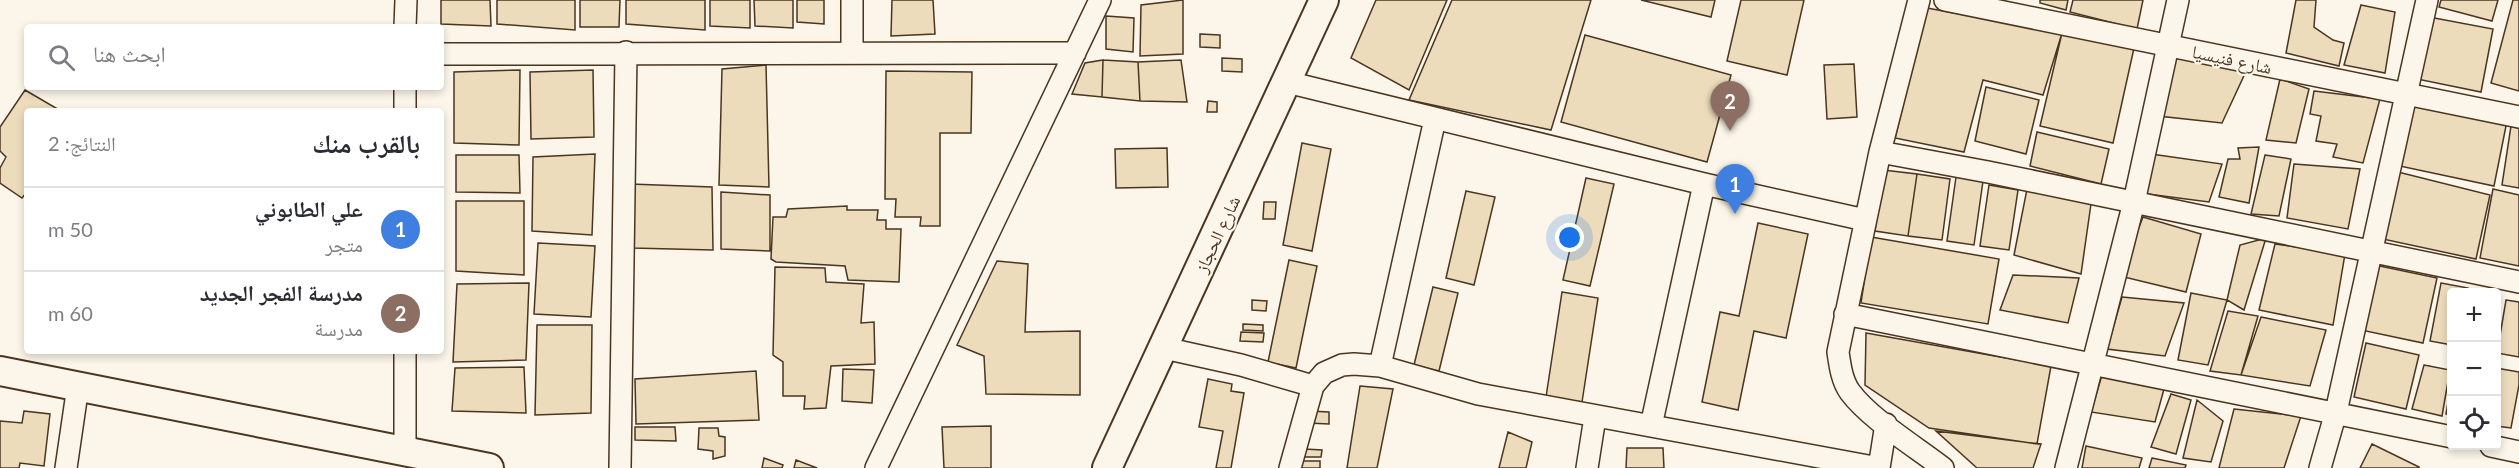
<!DOCTYPE html>
<html lang="ar">
<meta charset="utf-8">
<style>
body{margin:0;font-family:Lato,"Noto Naskh Arabic",sans-serif;background:#f2f2f3;color:#2b2b33;direction:rtl}
.controls{position:absolute;right:18px;bottom:18px;display:grid;overflow:hidden;border-radius:6px;box-shadow:0 3px 9px #0003}
.controls button{width:54px;height:54px;display:grid;place-items:center;padding:0;border:0;border-bottom:2px solid #e1e1e2;background:#fff;color:#2b2b33;font:30px sans-serif}
.you{position:absolute;left:1570px;top:238px;width:21px;height:21px;margin:-15px;border:4px solid #fff;border-radius:50%;background:#1a73e8;box-shadow:0 0 0 9px #1a73e833}
.badge{display:grid;place-items:center;width:39px;height:39px;border-radius:50%;background:#b45309;color:#fff;font-size:20px;font-weight:700}
.pin{position:absolute;translate:-50% -50px;filter:drop-shadow(0 2px 3px #0008)}
.pin::after{content:'';position:absolute;top:32px;width:21px;height:18px;background:inherit;clip-path:polygon(0 0,100% 0,50% 100%)}
.list{margin:0;padding:0;list-style:none}
h2{display:flex;justify-content:space-between;align-items:center;height:78px;margin:0;padding:0 24px;font-size:26px}
h2 small{font-size:20px;font-weight:400;color:#7c7c81}
.list li{display:grid;grid-template-columns:39px 1fr auto;gap:18px;align-items:center;box-sizing:border-box;height:84px;padding:0 24px;border-top:2px solid #e1e1e2}
.list b{display:block;font-size:22px;white-space:nowrap}
.list p{margin:0;font-size:20px;white-space:nowrap;color:#7c7c81}
.list em{font-size:20px;font-style:normal;color:#7c7c81}
.icon{flex:none;width:33px;height:33px;fill:none;stroke:currentColor;stroke-width:2;stroke-linecap:round;stroke-linejoin:round}
.map{position:relative;flex:none;width:2519px;height:468px;overflow:hidden;direction:ltr}
.search{position:absolute;background:#fff;box-shadow:0 3px 9px #0003;left:24px;top:24px;width:420px;height:66px;display:flex;align-items:center;gap:15px;box-sizing:border-box;padding:0 21px;border-radius:6px;color:#7c7c81;font-size:22px}
.panel{position:absolute;background:#fff;box-shadow:0 3px 9px #0003;left:24px;top:108px;width:420px;height:246px;border-radius:6px;direction:rtl}
.map>svg:first-child{display:block}
.building{fill:#ecdcbc;stroke:#4a3520;stroke-width:1.5}
.lines{fill:none;stroke-linecap:round;stroke-linejoin:round}
.street-casing{stroke:#4a3520;stroke-width:24}
.secondary-casing{stroke:#4a3520;stroke-width:32}
.street{stroke:#fbf6e9;stroke-width:21}
.secondary{stroke:#fbf6e9;stroke-width:28}
.labels{text-anchor:middle;dominant-baseline:central;stroke-width:4.5;stroke-linejoin:round;paint-order:stroke}
.street-label{font-size:18px;fill:#4a3520;stroke:#fbf6e9}
</style>
<div class="map">
<svg width="2519" height="468" viewBox="0 0 2519 468">
<rect width="100%" height="100%" fill="#fbf6e9"/>
<path class="building" d="M441 0H490L491 26 441 24Z
M497 0H575V30L497 24Z
M580 0H620L619 27H580Z
M626 0H705V30L626 24Z
M710 0H750V28L710 26Z
M754 0H793V28L755 26Z
M797 0H824V24L797 22Z
M892 0H933L935 34 891 36Z
M1183 0V54L1140 56 1141 5Z
M1376 0H1447L1409 90 1351 58Z
M1452 0H1591L1551 130 1409 100Z
M1641 0H1715L1711 17Z
M1741 0H1804L1787 75 1727 61Z
M2040 0H2068L2066 10 2040 3Z
M2073 0H2143L2137 29 2070 12Z
M2296 0H2316L2314 27 2333 40 2344 43 2339 66 2286 53Z
M2441 0H2498L2492 21 2439 7Z
M2513 0H2519V91L2491 83Z
M2361 5 2395 12 2385 73 2344 65Z
M1927 8 2062 33 2043 95 1983 80 1964 152 1895 138Z
M1106 16 1134 18 1133 52 1106 49Z
M2429 17 2493 29 2481 92 2417 79Z
M2062 33 2134 48 2113 143 2040 126Z
M1200 34 1220 35V48L1200 47Z
M1585 35 1731 75 1707 162 1561 122Z
M2173 53 2248 67 2222 123 2158 116Z
M1222 58 1242 59V72L1222 71Z
M1103 60 1102 97 1072 94 1085 63Z
M1103 60 1138 62 1140 101 1102 97Z
M1181 60 1187 102 1140 101 1138 62Z
M1854 64 1857 117 1827 119 1824 65Z
M766 65 769 187 719 185 722 69Z
M520 70 519 145 454 143V72Z
M593 70 594 137 531 139 530 72Z
M886 71 972 72 971 133H940V226H920L921 217H895L896 199H885Z
M2280 79 2309 89 2296 143 2266 140Z
M1986 87 2039 100 2026 154 1975 141Z
M25 90 61 111H27V192L22 198 0 183V168L6 157 0 151V127Z
M2314 91 2380 99 2363 163 2333 157 2337 144 2316 141 2321 116 2310 114Z
M1208 101 1217 102V112H1207Z
M2409 101 2507 121 2494 186 2395 165Z
M2511 126 2519 128V188L2502 185Z
M2037 132 2109 149 2101 184 2030 166Z
M1302 143 1331 149 1312 251 1283 245Z
M2259 147 2249 203 2219 197 2228 159H2240L2238 148Z
M1167 148 1168 187 1116 188 1115 149Z
M595 154 592 235 532 231 533 157Z
M2151 154 2222 164 2209 202 2140 193Z
M456 155H519L520 193 456 192Z
M2265 155 2291 159 2279 216 2251 214Z
M2294 164 2360 169 2348 229 2287 218Z
M1883 170 1917 174 1908 236 1875 231Z
M2394 171 2490 195 2476 259 2378 238Z
M1917 174 1950 179 1942 240 1908 236Z
M1956 177 1983 181 1974 245 1947 241Z
M1586 178 1614 184 1590 286 1563 280Z
M630 184 712 187 713 250 632 248Z
M1989 185 2018 190 2009 250 1980 246Z
M2027 189 2092 197 2081 274 2014 255Z
M2493 189 2519 195V266L2480 258Z
M1466 191 1495 197 1474 285 1446 278Z
M721 192 770 195V251L721 249Z
M456 201H524V275L456 271Z
M1264 202H1276L1275 219H1263Z
M847 206V210H878L877 220H886V229H901L899 282 848 280 845 266 776 262 771 259 773 217H786L788 209Z
M2143 217 2201 234 2186 292 2120 276Z
M1758 223 1808 234 1786 338 1754 331 1738 410 1702 402 1720 312 1739 316Z
M1871 237 1999 259 1988 324 1861 303Z
M2266 238 2244 310 2227 300 2240 245Z
M538 243 595 246 591 317 534 314Z
M2275 244 2345 254 2333 325 2259 310Z
M1289 260 1317 266 1296 368 1268 362Z
M997 261 1028 264 1025 332 1080 331V395L986 394 984 356 957 345Z
M2375 265 2437 278 2423 343 2361 330Z
M775 267 825 268 826 282 864 284 861 323 874 322 875 364 831 366 826 408 804 409 805 396H783V362L773 355Z
M2013 275 2079 278 2068 323 2000 310Z
M529 283 526 360 453 362 457 284Z
M2441 283 2468 288 2467 292H2452V345L2430 341Z
M1433 287 1458 293 1439 371 1414 365Z
M1562 292 1598 298 1582 402 1546 397Z
M2191 293 2227 300 2208 365 2178 360Z
M2122 297 2184 303 2165 356 2107 349Z
M1252 300 1267 301 1266 311 1252 310Z
M2506 300 2519 302V357L2497 353Z
M2228 311 2258 316 2241 375 2210 371Z
M2261 317 2326 330 2310 386 2241 375Z
M1243 324 1263 325V331L1243 330Z
M537 325H592L591 413 535 415Z
M1241 332 1264 333 1263 342 1240 341Z
M1866 333 2051 366 2037 444 1929 428 1865 385Z
M2366 343 2419 355 2406 409 2354 397Z
M2424 365 2450 370 2442 416 2412 409Z
M524 367 526 413 452 411 455 368Z
M2496 368 2519 372V385L2511 428 2496 426Z
M843 369 874 370 872 403 842 401Z
M756 371 759 420 636 424 635 379Z
M2102 375 2164 389 2155 422 2091 412Z
M1208 379 1232 384 1231 391 1244 393 1231 468H1216L1223 431 1199 427Z
M2452 379V415L2446 414Z
M1360 386 1393 389 1377 468H1347Z
M2171 394 2191 400 2176 454 2151 447Z
M2197 400 2223 421 2211 462 2183 458Z
M2234 409 2301 416 2284 468H2219Z
M24 411 50 414 44 466 20 463 19 468H0V421L22 423Z
M1309 411 1329 412V424L1308 423Z
M991 426V468H944L942 427Z
M635 427H675L676 441 635 440Z
M699 428H718L719 436 725 437V456L713 459V451L698 449Z
M1936 431 2041 444 2033 468H1977Z
M1508 432 1532 442 1526 468H1499Z
M2372 444 2419 467V468H2360Z
M2086 446 2142 458 2139 468H2082Z
M1627 448H1663L1664 468H1626Z
M1304 449 1322 450 1321 457H1304Z
M764 458 783 465 782 468H762Z
M2152 458 2186 465 2185 468H2149Z
M796 460 817 468H794Z
M1301 461H1320V468H1301Z"/>
<g class="lines">
<defs>
<path id="street" d="M1919 0 1880 152 1838 352C1840 366 1842 381 1850 392 1870 419 1916 447 1943 468
M1945 0 2519 117
M405 27 406 0
M852 53V0
M441 54 1075 53
M1287 82 1704 184 1865 220
M405 111V87
M1880 152 1988 172 2519 282
M1845 314 2452 437
M1164 348 1241 365 1313 386
M1380 366 1435 119
M1651 426 1704 184
M2491 446 2519 452
M405 451V351
M66 468 78 386
M620 468 626 52
M876 468 1100 0
M1290 468 1313 386 1324 373 1342 365 1354 364 1380 366 1478 394 1879 468
M1587 468 1595 417
M1879 468 1886 424
M2066 468 2134 202 2178 0
M2320 468 2336 412 2427 0"/>
<path id="secondary" d="M0 371 489 468
M1107 468 1324 0"/>
</defs>
<use href="#street" class="street-casing"/>
<use href="#secondary" class="secondary-casing"/>
<use href="#street" class="street"/>
<use href="#secondary" class="secondary"/>
</g>
<g class="labels">
<g class="street-label">
<text transform="translate(2232 59) rotate(12)">شارع فنيسيا</text>
<text transform="translate(1217 234) rotate(-65)">شارع الحجاز</text>
</g>
</g>
</svg>
<div class="controls">
<button>+</button>
<button>−</button>
<button><svg class="icon" aria-label="locate" viewBox="0 0 24 24"><circle cx="12" cy="12" r="6"/><path d="M12 2v4M12 18v4M2 12h4M18 12h4"/></svg></button>
</div>
<div class="you"></div>
<div class="pin badge" style="left:1735px;top:214px;background:#3f7fe0">1</div>
<div class="pin badge" style="left:1730px;top:131px;background:#8d6e63">2</div>
<div class="search"><svg class="icon" aria-label="search" viewBox="0 0 24 24"><circle cx="10" cy="10" r="6"/><path d="M15 15l6 6"/></svg>ابحث هنا</div>
<section class="panel">
<h2>بالقرب منك<small>النتائج: 2</small></h2>
<ul class="list">
<li><span class="badge" style="background:#3f7fe0">1</span><div><b>علي الطابوني</b><p>متجر</p></div><em>50 m</em></li>
<li><span class="badge" style="background:#8d6e63">2</span><div><b>مدرسة الفجر الجديد</b><p>مدرسة</p></div><em>60 m</em></li>
</ul>
</section>
</div>
